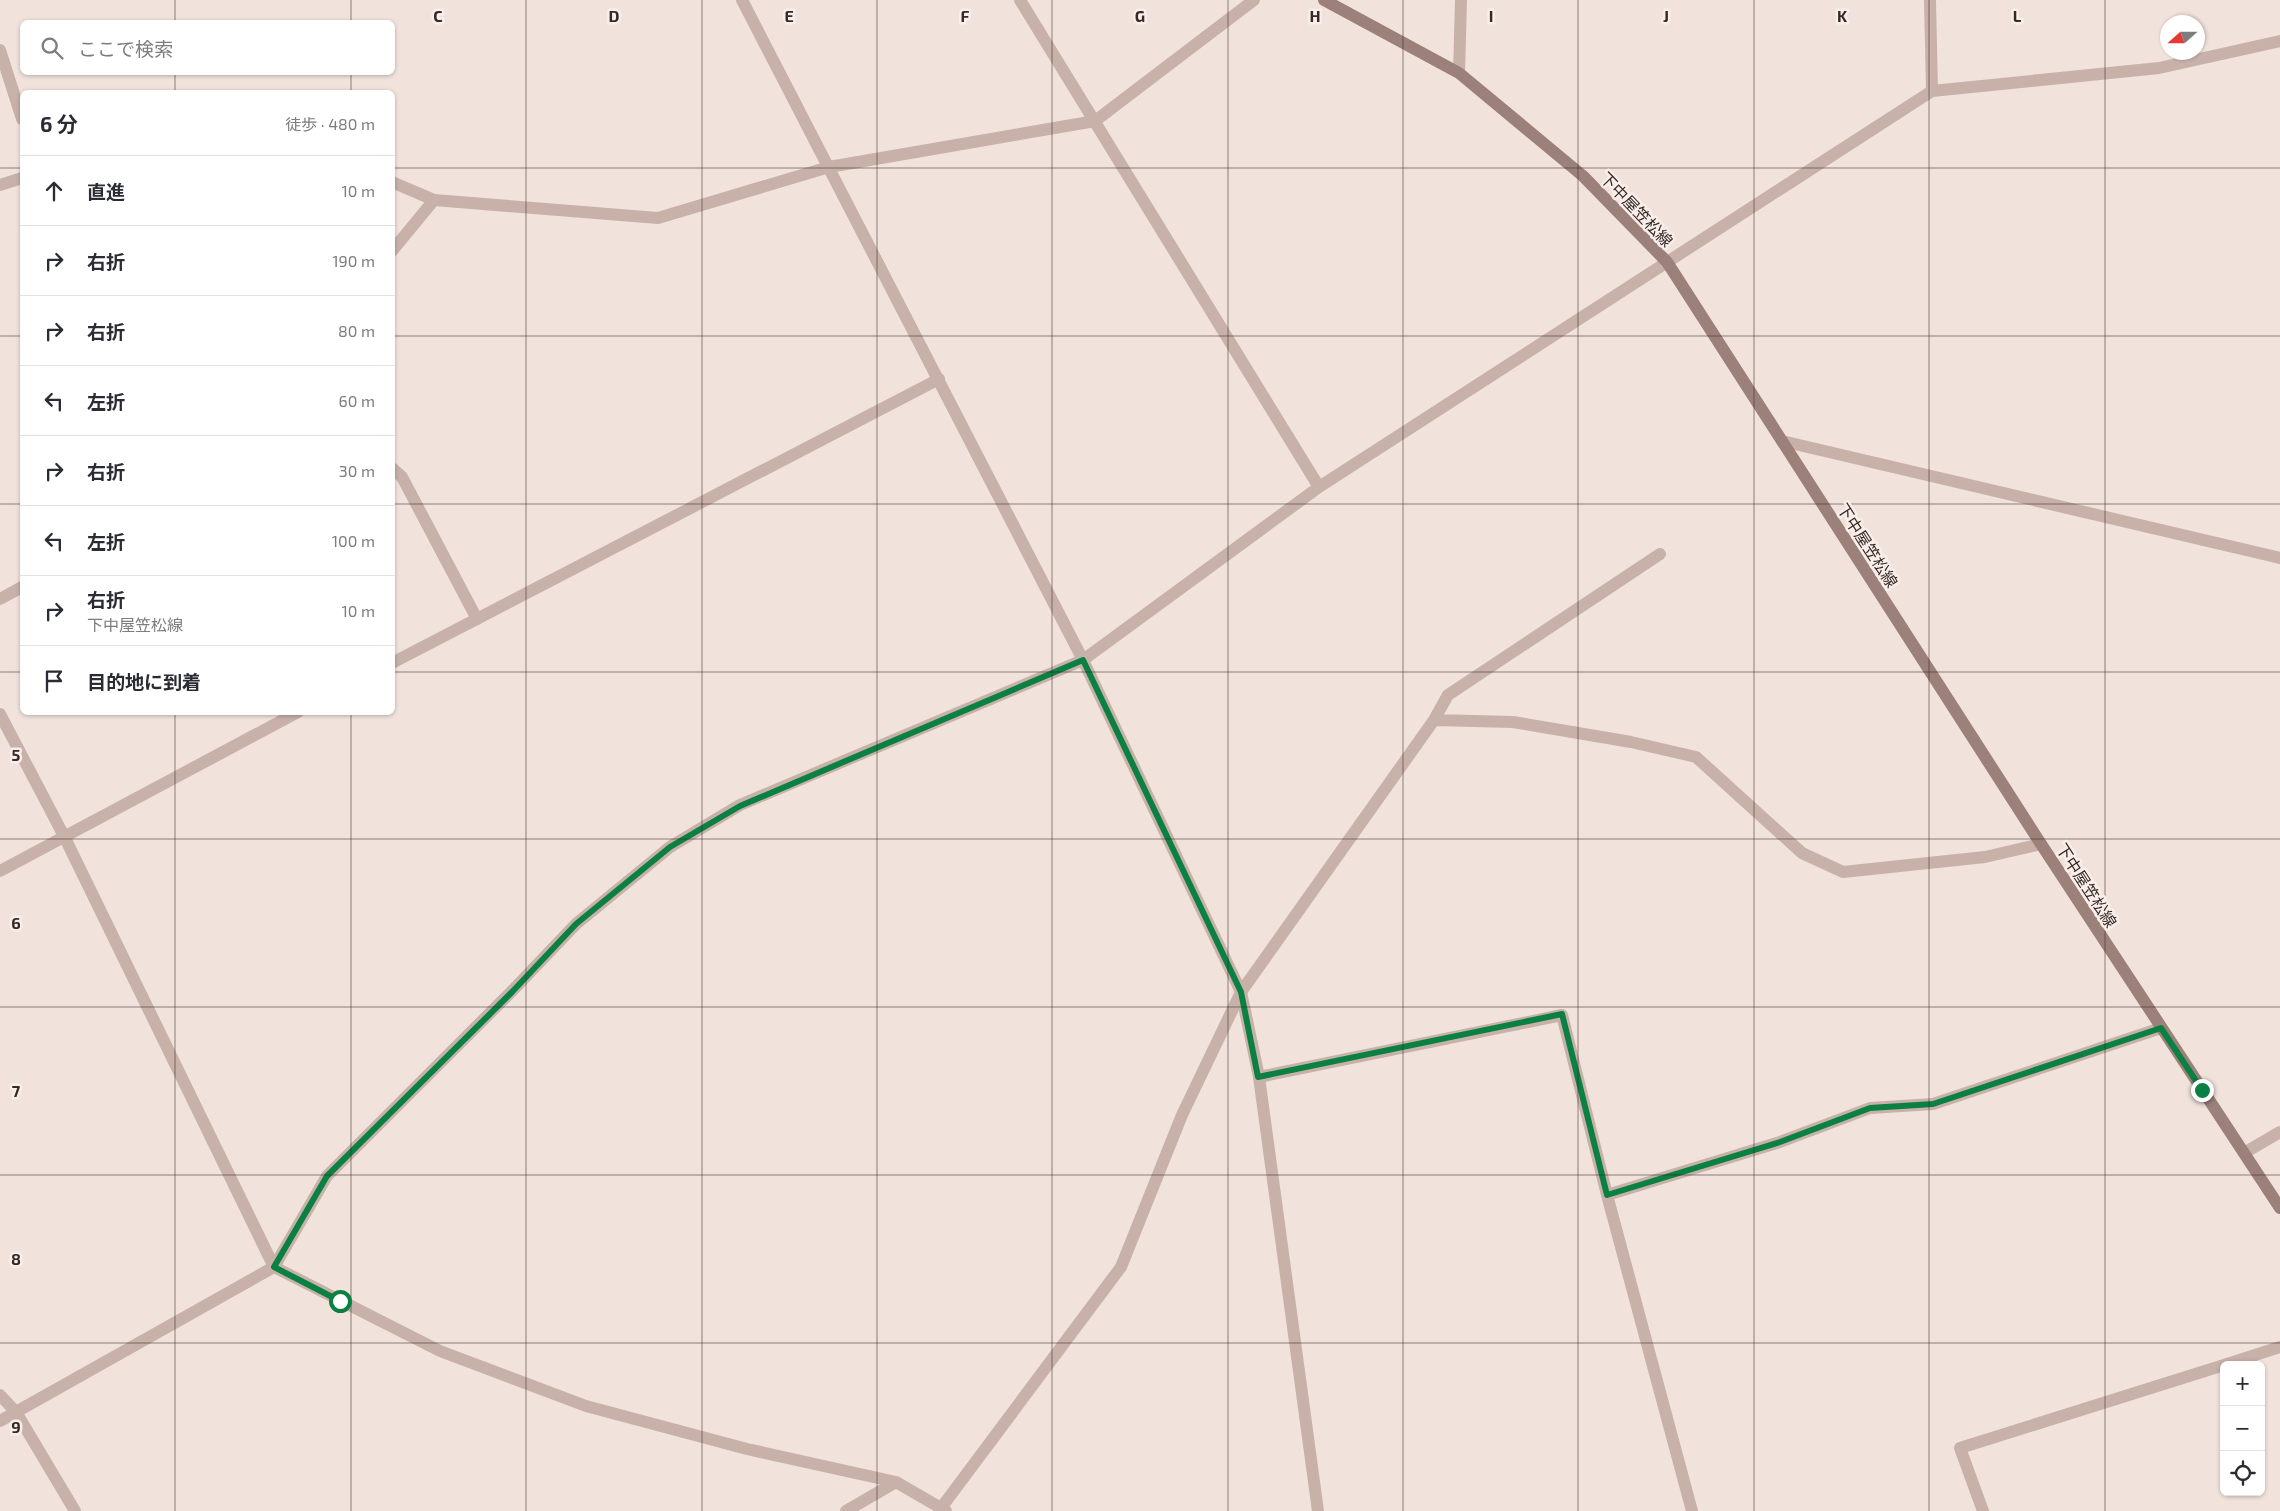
<!DOCTYPE html>
<html lang="ja">
<meta charset="utf-8">
<style>
body{margin:0;font-family:"Exo 2","Noto Sans JP",sans-serif;background:#f7f7f7;color:#2b2b33}
.controls{position:absolute;right:15px;bottom:15px;display:grid;overflow:hidden;border-radius:8px;box-shadow:0 1px 4px #0004}
.controls button{width:45px;height:45px;display:grid;place-items:center;padding:0;border:0;border-bottom:1px solid #e1e1e2;background:#fff;color:#2b2b33;font:25px sans-serif}
.compass{position:absolute;left:2160px;top:15px;width:45px;height:45px;border-radius:50%;background:#fff;box-shadow:0 1px 4px #0004;rotate:249deg}
.stop{position:absolute;width:15px;height:15px;margin:-11px;border:4px solid #0b8043;border-radius:50%;background:#fff}
.stop.end{background:#0b8043;border-color:#fff;box-shadow:0 1px 5px #0008}
.list{margin:0;padding:0;list-style:none}
h2{display:flex;justify-content:space-between;align-items:center;height:65px;margin:0;padding:0 20px;font-size:21px}
h2 small{font-size:16px;font-weight:400;color:#7c7c81}
.list li{display:grid;grid-template-columns:32px 1fr auto;gap:15px;align-items:center;box-sizing:border-box;height:70px;padding:0 20px;border-top:1px solid #e1e1e2}
.list b{display:block;font-size:19px;white-space:nowrap}
.list p{margin:0;font-size:16px;white-space:nowrap;color:#7c7c81}
.list em{font-size:16px;font-style:normal;color:#7c7c81}
.icon{flex:none;width:28px;height:28px;fill:none;stroke:currentColor;stroke-width:2;stroke-linecap:round;stroke-linejoin:round}
.map{position:relative;flex:none;width:2280px;height:1511px;overflow:hidden}
.search{position:absolute;background:#fff;box-shadow:0 1px 4px #0004;left:20px;top:20px;width:375px;height:55px;display:flex;align-items:center;gap:12px;box-sizing:border-box;padding:0 18px;border-radius:8px;color:#7c7c81;font-size:19px}
.panel{position:absolute;background:#fff;box-shadow:0 1px 4px #0004;left:20px;top:90px;width:375px;height:625px;border-radius:8px}
.map>svg:first-child{display:block}
.lines{fill:none;stroke-linecap:round;stroke-linejoin:round}
.service{stroke:#c8b1a9;stroke-width:12}
.minor{stroke:#c8b1a9;stroke-width:12}
.tertiary{stroke:#c8b1a9;stroke-width:12}
.secondary{stroke:#9c807a;stroke-width:12}
.route{stroke:#0b8043;stroke-width:6}
.grid{fill:none;stroke:#362a28;stroke-width:1;stroke-opacity:0.55}
.labels{text-anchor:middle;dominant-baseline:central;stroke-width:5;stroke-linejoin:round;paint-order:stroke}
.street-label{font-size:16px;fill:#362a28;stroke:#f9eee9}
.grid-label{font-size:16px;text-anchor:middle;font-weight:bold;fill:#362a28;stroke:#f9eee9;stroke-width:5;stroke-linejoin:round;paint-order:stroke}
</style>
<div class="map">
<svg width="2280" height="1511" viewBox="0 0 2280 1511">
<rect width="100%" height="100%" fill="#f1e3dc"/>
<g class="lines">
<path class="service" d="M392 251 434 200
M392 468 402 477 477 619
M0 599 22 587"/>
<path class="minor" d="M1020 0 1319 487
M1930 0 1932 91
M0 50 22 119
M1459 73 1461 0
M392 182 434 200 658 218 829 167 1095 121 1254 0
M0 185 22 178
M1782 441 2280 558
M1083 660 1319 487 1932 91 2159 68 2280 41
M392 663 939 379
M0 714 65 838 274 1267 440 1351 586 1406 747 1449 896 1482 946 1511
M1434 720 1448 695 1660 554
M0 871 298 712
M1259 1077 1562 1015 1607 1195 1692 1511
M2244 1153 2280 1132
M1607 1195 1780 1142 1870 1108 1933 1104 2161 1028
M2224 1365 2280 1347
M941 1508 1121 1267 1182 1115 1241 992 1434 720 1513 722 1631 742 1696 757 1802 853 1843 872 1985 857 2041 844
M846 1511 896 1482
M1983 1511 1960 1448 2224 1365"/>
<path class="tertiary" d="M742 0 1083 660 1241 992 1259 1077 1318 1511
M0 1395 16 1412 75 1511
M0 1421 274 1267 327 1176 511 992 576 924 670 847 740 805 1083 660"/>
<path class="secondary" d="M1324 0 1459 73 1583 176 1667 262 2041 844 2280 1208"/>
</g>
<g class="lines">
<path class="route" d="M340 1301 274 1267 327 1176 512 992 576 924 670 847 740 806 1083 660 1241 992 1258 1077 1562 1014 1607 1195 1780 1142 1870 1108 1933 1104 2161 1028 2202 1090"/>
</g>
<path class="grid" d="M175 0V22M351 0V22M526 0V1511M702 0V1511M877 0V1511M1052 0V1511M1228 0V1511M1403 0V1511M1578 0V1511M1754 0V1511M1929 0V1511M2105 0V1511M175 72V92M351 72V92M0 168H22M392 168H2280M0 336H22M392 336H2280M0 504H22M392 504H2280M0 672H22M392 672H2280M175 712V1511M351 712V1511M0 839H2280M0 1007H2280M0 1175H2280M0 1343H2280"/>
<g class="labels">
<g class="street-label">
<text transform="translate(1637 209) rotate(46)">下中屋笠松線</text>
<text transform="translate(1868 545) rotate(57)">下中屋笠松線</text>
<text transform="translate(2087 885) rotate(57)">下中屋笠松線</text>
</g>
</g>
<g class="grid-label">
<text x="438" y="22">C</text>
<text x="614" y="22">D</text>
<text x="789" y="22">E</text>
<text x="965" y="22">F</text>
<text x="1140" y="22">G</text>
<text x="1315" y="22">H</text>
<text x="1491" y="22">I</text>
<text x="1666" y="22">J</text>
<text x="1842" y="22">K</text>
<text x="2017" y="22">L</text>
<text x="16" y="761">5</text>
<text x="16" y="929">6</text>
<text x="16" y="1097">7</text>
<text x="16" y="1265">8</text>
<text x="16" y="1433">9</text>
</g>
</svg>
<div class="controls">
<button>+</button>
<button>−</button>
<button><svg class="icon" aria-label="locate" viewBox="0 0 24 24"><circle cx="12" cy="12" r="6"/><path d="M12 2v4M12 18v4M2 12h4M18 12h4"/></svg></button>
</div>
<svg class="compass" viewBox="-18 -18 36 36"><path d="M0-13l5 13h-10z" fill="#e53935"/><path d="M0 13l5-13h-10z" fill="#7c7c81"/></svg>
<div class="stop" style="left:340px;top:1301px"></div>
<div class="stop end" style="left:2202px;top:1090px"></div>
<div class="search"><svg class="icon" aria-label="search" viewBox="0 0 24 24"><circle cx="10" cy="10" r="6"/><path d="M15 15l6 6"/></svg>ここで検索</div>
<section class="panel">
<h2>6 分<small>徒歩 · 480 m</small></h2>
<ul class="list">
<li><svg class="icon" aria-label="ahead" viewBox="0 0 24 24"><path d="M12 20V5M6 11l6-6 6 6"/></svg><div><b>直進</b></div><em>10 m</em></li>
<li><svg class="icon" aria-label="right" viewBox="0 0 24 24"><path d="M7 20v-9h11M14 6l5 5-5 5"/></svg><div><b>右折</b></div><em>190 m</em></li>
<li><svg class="icon" aria-label="right" viewBox="0 0 24 24"><path d="M7 20v-9h11M14 6l5 5-5 5"/></svg><div><b>右折</b></div><em>80 m</em></li>
<li><svg class="icon" aria-label="left" viewBox="0 0 24 24"><path d="M17 20v-9H6M10 6l-5 5 5 5"/></svg><div><b>左折</b></div><em>60 m</em></li>
<li><svg class="icon" aria-label="right" viewBox="0 0 24 24"><path d="M7 20v-9h11M14 6l5 5-5 5"/></svg><div><b>右折</b></div><em>30 m</em></li>
<li><svg class="icon" aria-label="left" viewBox="0 0 24 24"><path d="M17 20v-9H6M10 6l-5 5 5 5"/></svg><div><b>左折</b></div><em>100 m</em></li>
<li><svg class="icon" aria-label="right" viewBox="0 0 24 24"><path d="M7 20v-9h11M14 6l5 5-5 5"/></svg><div><b>右折</b><p>下中屋笠松線</p></div><em>10 m</em></li>
<li><svg class="icon" aria-label="arrive" viewBox="0 0 24 24"><path d="M6 21V4h12l-3 4 3 4H6"/></svg><div><b>目的地に到着</b></div></li>
</ul>
</section>
</div>
